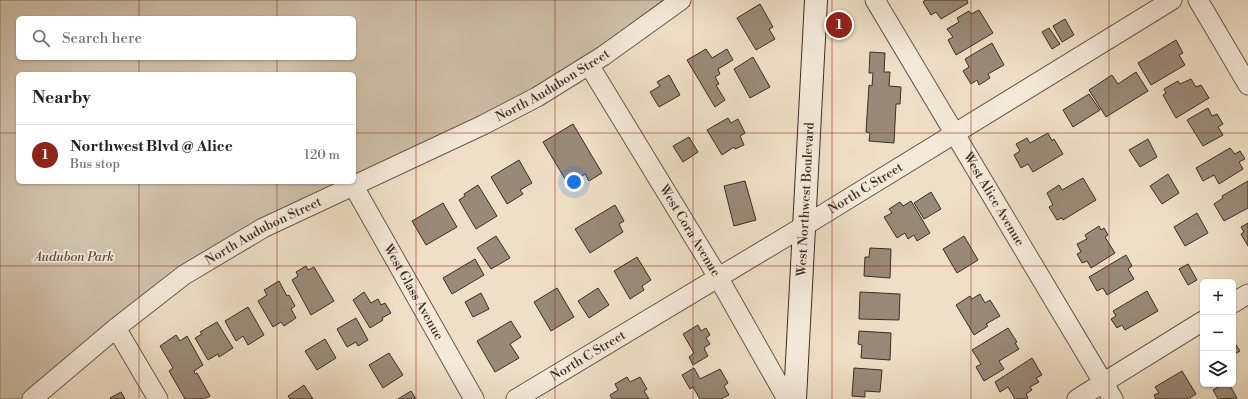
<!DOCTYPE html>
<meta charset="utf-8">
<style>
body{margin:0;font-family:"Libre Bodoni",serif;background:#f2f2f2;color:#222}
.controls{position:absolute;right:12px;bottom:12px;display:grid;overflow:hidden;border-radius:6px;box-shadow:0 1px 3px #0004}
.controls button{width:36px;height:36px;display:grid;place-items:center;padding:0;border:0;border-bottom:1px solid #e0e0e0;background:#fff;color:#222;font:20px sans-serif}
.you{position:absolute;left:574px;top:182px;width:14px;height:14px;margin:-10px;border:3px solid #fff;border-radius:50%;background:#1a73e8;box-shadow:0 0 0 6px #1a73e833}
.badge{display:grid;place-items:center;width:26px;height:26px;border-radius:50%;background:#8f2418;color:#fff;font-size:13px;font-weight:700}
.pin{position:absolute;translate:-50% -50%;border:2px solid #fff;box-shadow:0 1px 4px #0006}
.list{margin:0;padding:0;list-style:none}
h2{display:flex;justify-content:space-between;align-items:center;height:52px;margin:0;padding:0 16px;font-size:17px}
h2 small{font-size:13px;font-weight:400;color:#767676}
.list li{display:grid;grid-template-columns:26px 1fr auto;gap:12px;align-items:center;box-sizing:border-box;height:60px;padding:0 16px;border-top:1px solid #e0e0e0}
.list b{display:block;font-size:15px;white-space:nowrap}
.list p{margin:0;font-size:13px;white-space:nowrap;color:#767676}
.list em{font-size:13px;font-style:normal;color:#767676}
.icon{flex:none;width:22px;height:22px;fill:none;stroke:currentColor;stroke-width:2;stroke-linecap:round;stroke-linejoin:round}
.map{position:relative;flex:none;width:1248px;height:399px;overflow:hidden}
.search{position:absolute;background:#fff;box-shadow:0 1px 3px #0004;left:16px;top:16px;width:340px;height:44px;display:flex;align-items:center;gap:10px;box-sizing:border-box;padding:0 14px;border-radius:6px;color:#767676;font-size:15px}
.panel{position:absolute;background:#fff;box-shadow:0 1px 3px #0004;left:16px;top:72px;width:340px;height:112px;border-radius:6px}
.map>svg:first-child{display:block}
.green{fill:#d0c1aa;stroke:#867866;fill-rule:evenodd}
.building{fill:#998a78;stroke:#3b2e23}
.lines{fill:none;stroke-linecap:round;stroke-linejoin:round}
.minor-casing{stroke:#685a4c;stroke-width:21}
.secondary-casing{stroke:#3b2e23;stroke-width:24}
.minor{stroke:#f5eada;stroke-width:19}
.secondary{stroke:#f5eada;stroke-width:22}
.grid{fill:none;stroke:#8f2418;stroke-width:1;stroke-opacity:0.55}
.labels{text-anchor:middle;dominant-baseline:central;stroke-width:3.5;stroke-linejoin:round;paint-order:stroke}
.street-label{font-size:13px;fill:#3b2e23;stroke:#f5eada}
.park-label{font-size:13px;font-style:italic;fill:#594b3e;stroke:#f5eada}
</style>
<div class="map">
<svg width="1248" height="399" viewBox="0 0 1248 399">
<rect width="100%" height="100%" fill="#efdfc6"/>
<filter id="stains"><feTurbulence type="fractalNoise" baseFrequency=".005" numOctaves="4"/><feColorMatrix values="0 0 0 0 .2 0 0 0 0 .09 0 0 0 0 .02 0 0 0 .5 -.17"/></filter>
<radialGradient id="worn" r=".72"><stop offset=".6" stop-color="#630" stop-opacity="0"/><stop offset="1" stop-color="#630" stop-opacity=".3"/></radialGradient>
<path class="green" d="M0 0H663L586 57 495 111 354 177V74H18V182H343L273 213 23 399H0ZM18 18H354V58H18Z"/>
<path class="building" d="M925 0H967L968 3 941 19 936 12 931 15 923 2Z
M760 4 773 27 769 29 775 39 756 50 737 18Z
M979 10 993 33 956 55 948 40 953 37 947 29 959 22 957 18 969 11 971 14Z
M1065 19 1074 35 1062 42 1053 26Z
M1049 28 1060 44 1052 49 1042 32Z
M1176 40 1183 53 1179 55 1185 65 1151 85 1138 63Z
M992 43 1004 65 988 74 990 78 979 85 977 80 971 84 963 71 969 67 965 59Z
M706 49 712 58 727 49 733 60 718 69 720 74 715 77 719 84 716 85 725 100 715 107 687 60Z
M870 52 885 53 884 72H890L889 86 901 87 900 104H896L894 143 869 141 870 133 866 132 869 85 872 86 873 73H869Z
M753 57 770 87 750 98 734 69Z
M1136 72 1148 91 1106 117 1089 90 1112 75 1118 84Z
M669 75 680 95 659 107 650 92 660 86 657 82Z
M1191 79 1196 87 1201 85 1209 98 1176 118 1163 95 1166 93 1164 89 1178 81 1180 84Z
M1089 94 1100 110 1073 127 1063 110Z
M1208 108 1212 116 1217 114 1223 124 1218 127 1223 135 1203 146 1187 120Z
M728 118 731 123 738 119 745 133 740 136 744 145 735 149 734 147 722 155 707 130Z
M573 124 602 173 589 181 585 174 568 184 543 142Z
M1048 133 1052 141 1054 139 1063 154 1033 172 1028 164 1021 168 1014 155 1020 151 1016 144 1027 138 1030 143Z
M689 137 698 152 683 162 673 146Z
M1148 139 1157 157 1140 167 1129 150Z
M1230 148 1235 154 1240 151 1245 159 1239 162 1243 169 1219 184 1214 175 1203 181 1196 168Z
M519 160 532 183 520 190 523 194 507 204 491 177Z
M1168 174 1179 193 1162 204 1150 186Z
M1083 178 1096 200 1063 220 1062 218 1057 220 1049 207 1053 205 1047 193 1059 185 1062 190Z
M745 181 756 220 734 226 724 186Z
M1248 181V208L1224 221 1214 204 1223 198 1222 196Z
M478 185 497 216 476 229 459 200 465 196 464 194Z
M931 192 941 209 924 219 914 203Z
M911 201 930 233 917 241 914 235 908 239 905 233 897 238 884 217 892 213 889 209 900 202 903 206Z
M443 203 457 227 426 245 412 221Z
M615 205 624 221 619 224 623 232 590 253 575 229Z
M1197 213 1208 233 1185 246 1174 227Z
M1248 223V246L1241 234 1244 232 1241 227Z
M1099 226 1101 230 1104 228 1108 235 1105 237 1115 253 1091 268 1087 261 1082 263 1077 254 1081 252 1077 244 1087 239 1085 235Z
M496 236 510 258 491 269 477 248Z
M964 236 978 260 957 273 943 249Z
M870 248 891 249 890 278 864 276 865 257H869Z
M1126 255 1132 266 1128 269 1134 279 1107 295 1103 288 1097 291 1089 277Z
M637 257 651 280 642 286 644 290 630 299 614 271Z
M475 259 484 275 452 294 443 278Z
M1188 264 1197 280 1188 285 1179 269Z
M306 266 308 270 314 267 334 301 311 315 292 280 298 276 296 272Z
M279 281 287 296 289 295 295 306 291 309 296 318 284 326 281 322 273 327 258 301 267 295 264 290Z
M557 288 574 317 551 331 534 302Z
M598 288 609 305 589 318 578 301Z
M1147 291 1158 311 1125 330 1122 325 1117 328 1111 319 1116 316 1113 311Z
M364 292 371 303 378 299 381 305 385 303 391 313 382 318 383 320 370 328 353 300Z
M860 292 900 294 899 320 859 319Z
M481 293 489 309 473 317 465 302Z
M980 294 985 303 990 300 1000 316 986 324 988 326 974 335 956 305 970 296 972 299Z
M248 307 264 335 248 345 243 336 236 341 225 321Z
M356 318 368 340 358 346 356 342 347 347 337 329Z
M511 321 521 337 510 344 519 358 495 372 477 341Z
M217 322 233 348 219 357 218 354 208 360 195 338 202 334 200 332Z
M698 325 701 331 706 328 710 335 706 338 710 344 704 348 708 356 693 365 689 357 694 353 683 334Z
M1008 328 1017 342 1015 343 1019 349 999 361 1004 369 984 381 976 367 981 364 972 350Z
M859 331 891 333 890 360 861 358 862 345 858 344Z
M176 335 180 341 187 336 203 365 194 371 195 374 197 373 210 396 204 399H185L169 371 173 368 160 346Z
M325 339 336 358 317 370 305 351Z
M1233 340 1240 351 1233 355Z
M389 353 403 375 383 388 369 365Z
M1032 358 1042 375 1036 378 1039 382 1030 387 1032 390 1026 394 1028 398 1026 399H1015L1008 387 1000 392 995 382Z
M694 368 700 379 720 369 728 383 724 386 729 395 721 399H700L693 387 690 389 682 375Z
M854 368 882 370 880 392 865 391V397L852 396Z
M1182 371 1196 394 1188 399H1156L1154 395 1159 393 1155 387Z
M627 377 630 382 640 377 647 389 644 391 649 399H612L610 395 618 390 615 384Z
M1224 384H1229L1237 398 1218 399 1213 390Z
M304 385 313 399H290L288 396Z
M411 391 416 399H398Z
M121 392 125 399H111L110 398Z"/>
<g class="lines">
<defs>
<g id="minor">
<path id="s1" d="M875 0 1113 399"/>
<path d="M1198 0 1248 85"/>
<path id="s2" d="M589 65 718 277 787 399"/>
<path id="s3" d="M353 185 474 399"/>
<path d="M1233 303 1248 294"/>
<path d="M116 328 158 399"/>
<path id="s4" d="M32 399 116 328 184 275 263 228 483 125 537 97 603 56 681 0"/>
<path id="s5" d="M516 399 804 226 1172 0"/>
<path d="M1077 399 1203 321"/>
</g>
<g id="secondary">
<path id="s6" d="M795 399 816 0"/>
</g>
</defs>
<use href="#minor" class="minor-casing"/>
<use href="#secondary" class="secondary-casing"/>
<use href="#minor" class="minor"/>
<use href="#secondary" class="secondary"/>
</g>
<path class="grid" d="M139 0V18M277 0V18M416 0V399M555 0V399M693 0V399M832 0V399M971 0V399M1109 0V399M139 58V74M277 58V74M0 133H18M354 133H1248M139 182V399M277 182V399M0 266H1248"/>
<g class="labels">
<g class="street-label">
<text stroke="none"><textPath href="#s4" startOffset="611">North Audubon Street</textPath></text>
<text stroke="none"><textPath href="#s5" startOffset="408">North C Street</textPath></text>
<text stroke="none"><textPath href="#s6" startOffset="200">West Northwest Boulevard</textPath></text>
<text stroke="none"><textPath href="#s1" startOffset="232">West Alice Avenue</textPath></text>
<text stroke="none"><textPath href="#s2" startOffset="194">West Cora Avenue</textPath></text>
<text stroke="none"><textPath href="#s4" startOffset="287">North Audubon Street</textPath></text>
<text stroke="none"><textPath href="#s3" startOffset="123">West Glass Avenue</textPath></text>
<text stroke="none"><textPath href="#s5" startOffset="84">North C Street</textPath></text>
</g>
<g class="park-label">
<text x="74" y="257">Audubon Park</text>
</g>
</g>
<rect width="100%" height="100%" filter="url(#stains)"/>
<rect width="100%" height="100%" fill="url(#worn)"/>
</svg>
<div class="controls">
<button>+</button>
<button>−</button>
<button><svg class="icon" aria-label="layers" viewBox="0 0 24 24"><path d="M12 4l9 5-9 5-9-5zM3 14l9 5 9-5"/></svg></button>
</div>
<div class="you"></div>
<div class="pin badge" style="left:839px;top:25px">1</div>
<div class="search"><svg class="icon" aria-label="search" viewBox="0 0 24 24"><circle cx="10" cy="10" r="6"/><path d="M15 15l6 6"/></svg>Search here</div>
<section class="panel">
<h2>Nearby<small></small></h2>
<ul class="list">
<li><span class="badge">1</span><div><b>Northwest Blvd @ Alice</b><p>Bus stop</p></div><em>120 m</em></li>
</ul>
</section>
</div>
